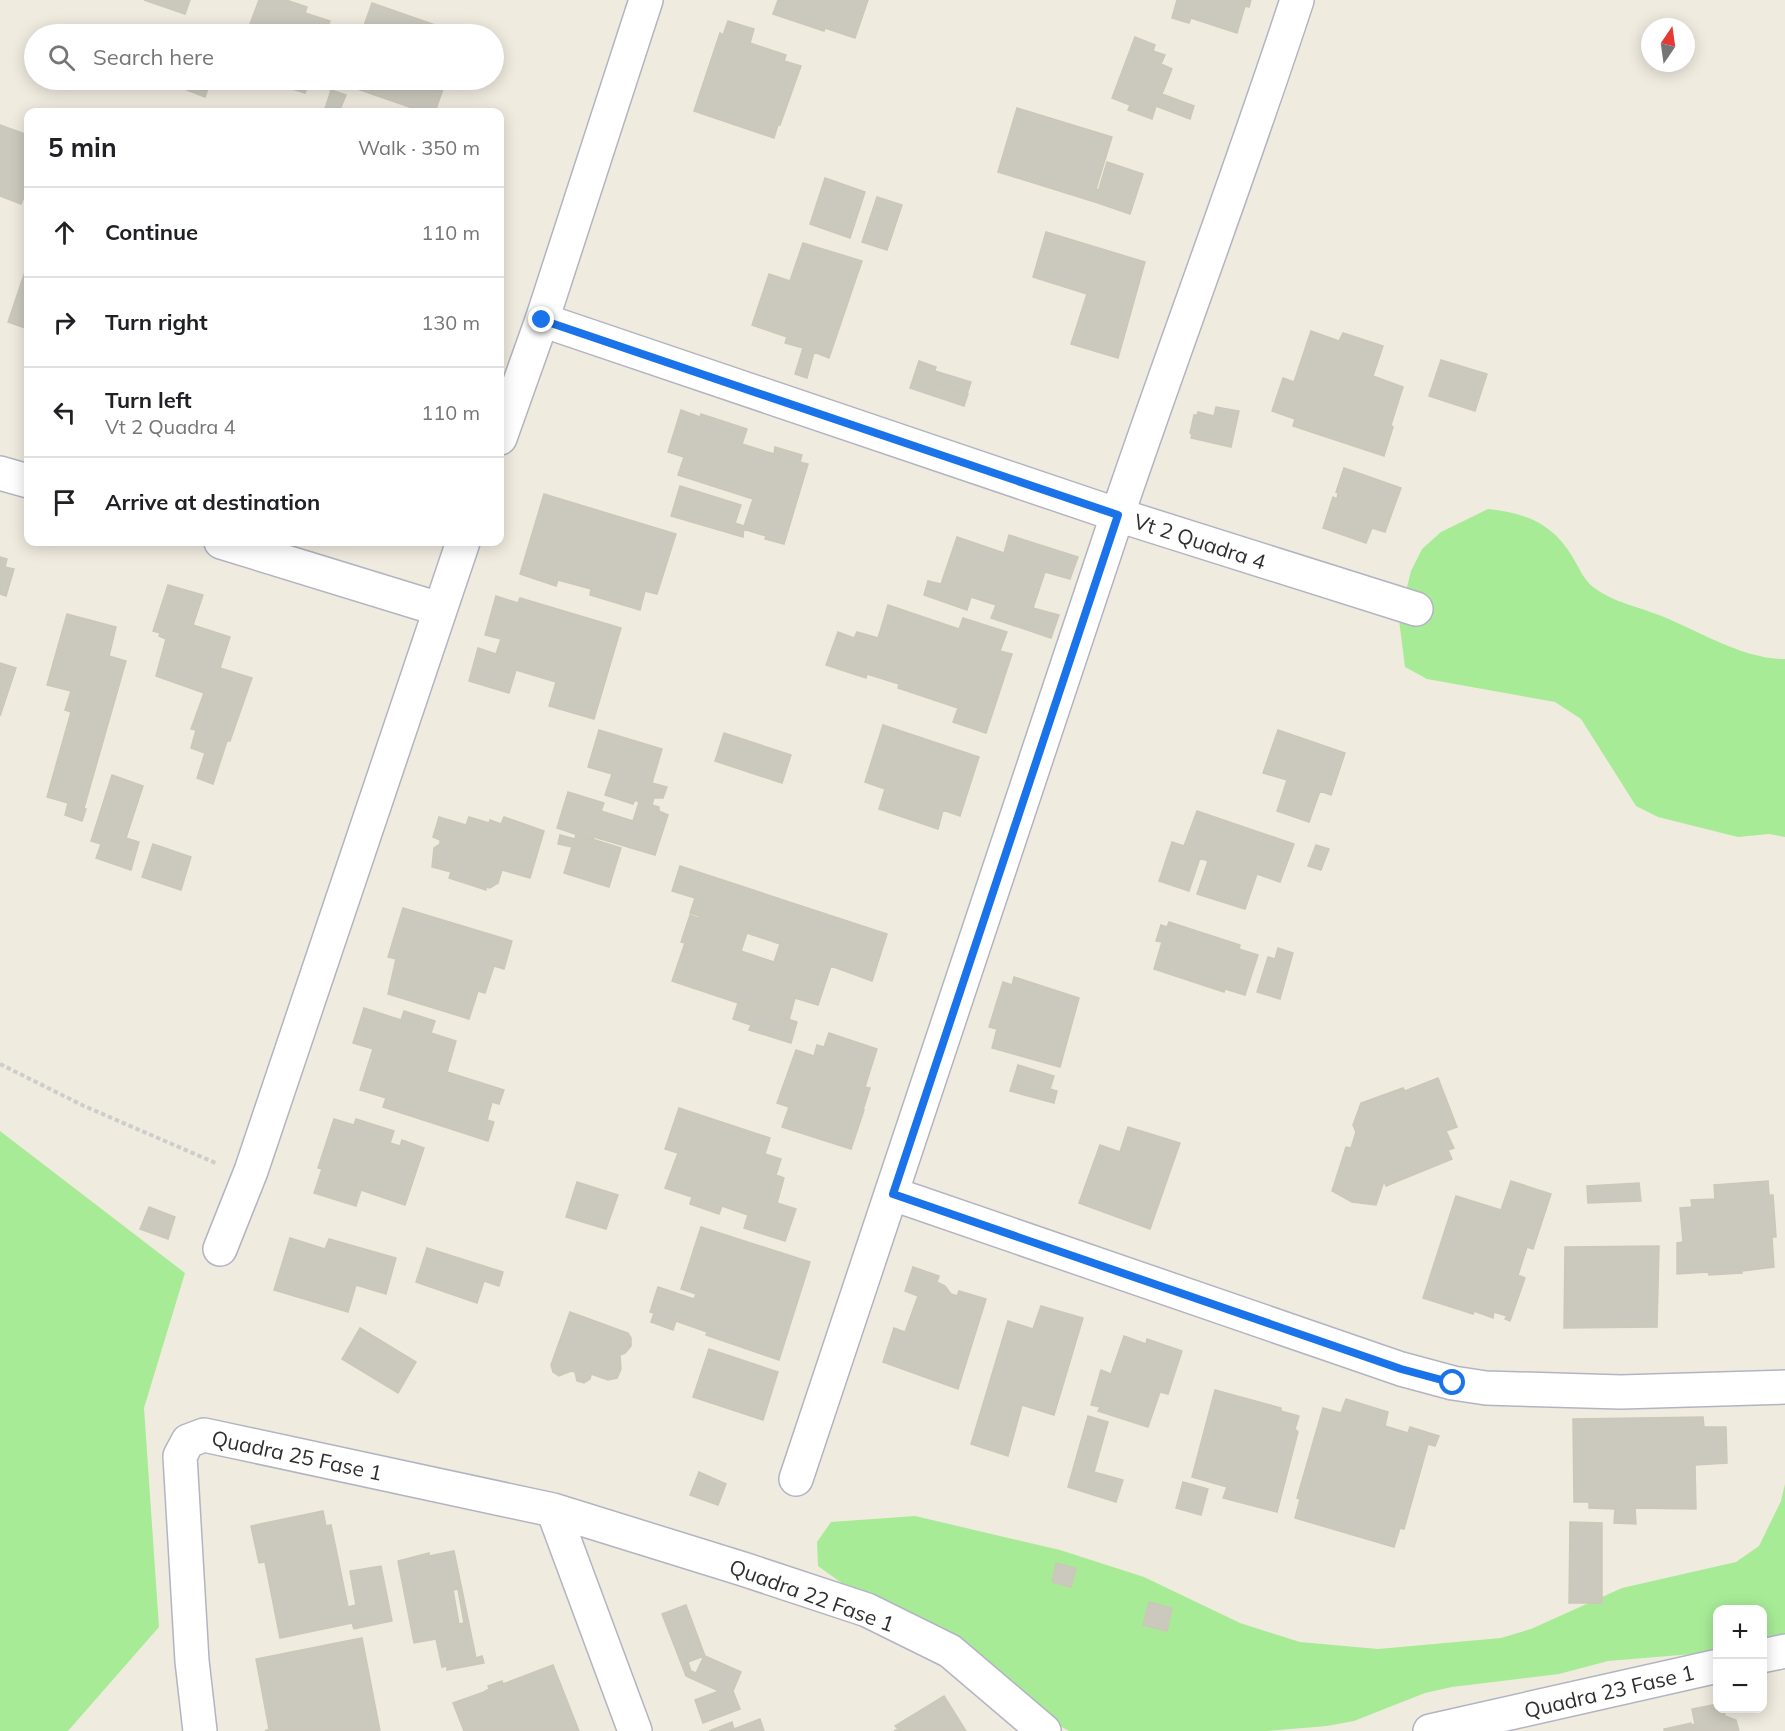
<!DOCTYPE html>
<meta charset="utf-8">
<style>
body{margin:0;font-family:Mulish,sans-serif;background:#f6f6f6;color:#202124}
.controls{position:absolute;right:18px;bottom:18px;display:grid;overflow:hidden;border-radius:12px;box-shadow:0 3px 15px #0003}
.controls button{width:54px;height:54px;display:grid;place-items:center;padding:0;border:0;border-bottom:2px solid #e0e0e0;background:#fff;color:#202124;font:30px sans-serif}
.compass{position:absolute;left:1641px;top:18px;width:54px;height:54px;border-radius:50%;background:#fff;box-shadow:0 3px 15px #0003;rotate:13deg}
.stop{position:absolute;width:18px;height:18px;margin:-14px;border:4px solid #1a73e8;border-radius:50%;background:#fff}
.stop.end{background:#1a73e8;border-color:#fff;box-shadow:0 2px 6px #0008}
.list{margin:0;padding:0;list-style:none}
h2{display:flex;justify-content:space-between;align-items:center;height:78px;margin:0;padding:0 24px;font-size:26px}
h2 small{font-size:20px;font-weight:400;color:#757577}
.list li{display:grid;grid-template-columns:39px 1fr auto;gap:18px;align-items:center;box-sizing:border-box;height:90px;padding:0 24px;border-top:2px solid #e0e0e0}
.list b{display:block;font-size:22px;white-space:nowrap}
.list p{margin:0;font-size:20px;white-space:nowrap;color:#757577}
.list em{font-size:20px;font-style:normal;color:#757577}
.icon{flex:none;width:33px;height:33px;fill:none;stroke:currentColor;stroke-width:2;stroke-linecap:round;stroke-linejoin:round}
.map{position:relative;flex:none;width:1785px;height:1731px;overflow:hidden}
.search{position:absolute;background:#fff;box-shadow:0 3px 15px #0003;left:24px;top:24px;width:480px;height:66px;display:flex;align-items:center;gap:15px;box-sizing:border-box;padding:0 21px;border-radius:33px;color:#757577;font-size:22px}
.panel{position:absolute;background:#fff;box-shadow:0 3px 15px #0003;left:24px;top:108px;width:480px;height:438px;border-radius:12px}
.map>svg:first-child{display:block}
.green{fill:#a7eb97}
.building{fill:#cbc9bd;stroke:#ccc8b8;stroke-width:1.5;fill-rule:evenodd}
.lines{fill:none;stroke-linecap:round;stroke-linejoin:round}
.minor-casing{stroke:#b3b4c2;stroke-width:36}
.path{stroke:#cdcdcd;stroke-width:4;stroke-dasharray:4.5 3;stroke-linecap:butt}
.minor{stroke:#fff;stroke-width:33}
.route{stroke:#1a73e8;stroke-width:8}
.labels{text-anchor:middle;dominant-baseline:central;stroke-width:4.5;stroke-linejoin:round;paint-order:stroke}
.street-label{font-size:21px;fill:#2e2e2e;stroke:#fff}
</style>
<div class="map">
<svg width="1785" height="1731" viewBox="0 0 1785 1731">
<rect width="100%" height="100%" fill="#f0ebdf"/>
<path class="green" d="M1488 509C1526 513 1552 523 1572 556 1578 566 1584 580 1593 587 1614 603 1640 607 1664 617 1703 633 1743 659 1785 659V837L1769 834 1738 837 1658 817 1636 806 1581 719 1555 702 1427 679 1405 667 1399 620 1411 571 1422 549 1441 532Z
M0 1131 185 1273 144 1408 159 1627 68 1731H0Z
M1785 1484V1654L1763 1653 1762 1610H1718L1717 1652 1608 1661 1559 1674 1452 1687 1425 1693 1354 1721 1327 1726 1267 1731H1069L982 1684 818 1566 817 1542 831 1522 915 1516 1060 1550 1144 1577 1240 1623 1300 1642 1378 1649 1501 1638 1531 1629 1622 1588 1736 1562 1759 1546 1781 1501Z"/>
<path class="building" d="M144 0H190L185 14Z
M259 0H286L307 7 305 13 330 21 325 34H249L252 25 250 24Z
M778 0H868L855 38 825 28 824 31 773 14Z
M1177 0H1251L1249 7 1245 6 1237 33 1191 18 1189 23 1172 18Z
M372 3 461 34H361Z
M728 21 754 29 750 43 786 55 784 61 801 66 780 125H778L774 138 694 111 720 33 723 35Z
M1135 37 1155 45 1153 51 1165 55 1161 64 1172 69 1162 94 1194 106 1190 119 1156 106 1152 119 1128 110 1130 105 1112 98Z
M191 80H211L205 97 187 90Z
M264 80H310L305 93Z
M345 80H446L435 112H424L343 84Z
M331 90 346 95 339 112H324Z
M1017 108 1112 137 1096 189 1099 190 1095 202 998 172Z
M0 125 28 135V200L23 199 21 204 0 196Z
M1107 162 1143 174 1130 214 1095 202Z
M825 178 865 192 850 238 810 224Z
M877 197 902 205 887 250 862 242Z
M1046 232 1145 262 1118 358 1071 344 1087 294 1033 277Z
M803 243 862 261 829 358 814 352 807 378 795 374 803 348 785 343 787 337 752 325 769 274 790 281Z
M28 263V329L8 322Z
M1311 331 1339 341 1343 333 1383 346 1373 376 1403 387 1391 425 1393 427 1384 456 1293 426 1295 419 1272 411 1283 378 1294 382Z
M1441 360 1487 374 1475 411 1429 396Z
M919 361 936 367 931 382 968 394 964 406 910 388Z
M935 371 971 382 967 394 931 382Z
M1216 407 1239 411 1231 447 1191 438 1192 434 1190 433 1194 415H1197L1198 412 1214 416Z
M681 410 700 417 701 414 747 429 742 444 774 454 775 447 802 455 800 462 808 464 784 544 765 539 766 536 743 529 753 499 678 475 684 457 668 452Z
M1344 468 1401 488 1385 532 1372 528 1366 543 1323 528 1333 497 1337 499 1338 493 1336 492Z
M680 486 741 505 735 523 744 526 743 537 671 516Z
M544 494 676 534 657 594 645 591 640 610 590 595 591 589 558 580 556 586 520 574Z
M1009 535 1078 557 1070 579 1045 572 1033 608 1059 615 1051 638 991 618 996 605 971 597 967 610 924 595 928 581 941 584 957 537 1004 553Z
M0 557 7 559 5 567 14 569 6 596 0 594Z
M168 585 203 595 193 625 230 637 220 668 252 678 230 741H227L213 784 197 778 205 753 191 748 196 730 191 729 204 693 156 676 166 639 159 636 160 633 153 631Z
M496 596 518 603 520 598 621 628 594 719 549 706 556 682 516 670 509 693 469 681 478 648 496 654 501 639 485 635Z
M888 605 959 629 963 618 1007 632 1000 651 1012 654 986 733 953 722 958 708 898 688 899 684 867 674 866 678 826 665 838 632 854 638 857 632 878 638Z
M67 614 116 627 109 656 126 661 84 808 86 809 82 821 65 815 68 803 47 797 71 712 65 710 71 691 47 685Z
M0 663 16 668 0 716Z
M883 725 979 757 960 816 943 810 938 829 879 809 885 789 865 782Z
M599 730 662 749 652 783 667 787 663 798H654L652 805 659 807V811L668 815 655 855 594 837 593 840 557 828 568 792 604 803 601 811 633 821 639 802 635 800 633 804 605 795 612 774 588 767Z
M1278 730 1345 753 1331 795 1320 791 1309 822 1277 811 1287 780 1263 773Z
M724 733 791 755 782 783 715 761Z
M112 775 143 786 126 838 139 842 131 870 96 858 101 844 91 841Z
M1197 811 1294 844 1280 882 1257 874 1245 909 1197 894 1208 861 1200 858 1189 891 1159 881 1172 842 1184 846Z
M439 817 466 825 469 817 489 823 490 820 501 824 504 817 544 831 530 878 502 870 498 883 490 888 486 887V890L449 878 451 872 432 867 434 848 440 844V840L433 837Z
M576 834 621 848 609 887 564 873 572 847 558 844 560 835 575 839Z
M153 844 191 857 181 890 142 877Z
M1316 845 1329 849 1321 870 1308 866Z
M680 866 887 934 872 981 831 966 818 1005 795 998 789 1020 672 981 685 943 681 942 690 915 698 918 699 916 690 913 695 898 672 891ZM747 933 780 944 774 962 741 951Z
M403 908 512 941 504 969 494 966 485 993 478 991 469 1019 388 994 396 959 388 957Z
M1169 922 1240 945 1239 949 1258 955 1245 995 1225 989 1224 992 1154 969 1162 942 1156 941 1161 925 1167 927Z
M1278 948 1293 953 1280 999 1257 992 1268 957 1275 959Z
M1014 977 1079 998 1060 1067 992 1048 997 1029 989 1027 1003 982 1012 985Z
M738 1003 797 1022 791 1043 749 1030 751 1025 733 1019Z
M364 1008 401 1020 404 1011 435 1021 431 1033 456 1041 447 1072 504 1090 499 1104 492 1102 487 1120 494 1122 488 1141 383 1107 386 1098 360 1090 373 1049 353 1043Z
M829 1033 877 1049 865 1087 870 1088 863 1110H864L851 1149 782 1127 789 1107 777 1103 796 1050 814 1056 817 1045 824 1047Z
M1018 1065 1054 1076 1050 1089 1057 1091 1054 1103 1010 1091Z
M1438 1078 1457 1127 1446 1131 1454 1148 1448 1150 1452 1159 1386 1186 1384 1181 1376 1205 1352 1202 1332 1191 1346 1147 1351 1148 1356 1132 1353 1125 1361 1103 1403 1088 1405 1091Z
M679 1108 770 1138 765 1154 781 1159 776 1175 784 1178 777 1203 796 1209 785 1241 744 1228 748 1215 722 1206 719 1214 690 1204 692 1197 665 1188 678 1153 665 1149Z
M334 1119 354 1125 356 1119 394 1131 390 1143 400 1146 402 1140 424 1148 405 1205 361 1190 356 1206 314 1193 322 1169 318 1168Z
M1128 1127 1180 1143 1150 1229 1079 1203 1100 1145 1120 1152Z
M1511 1181 1551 1194 1533 1249 1527 1247 1518 1275 1525 1278 1510 1321 1505 1319 1507 1316 1494 1312 1493 1318 1474 1311 1473 1314 1423 1298 1456 1196 1501 1210Z
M1768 1181 1769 1195H1773L1776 1237H1772L1774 1267 1742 1271V1273L1709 1275 1708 1272 1677 1274V1243L1683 1242 1680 1208 1692 1207 1691 1200 1715 1199 1714 1185Z
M577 1182 618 1195 606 1229 566 1217Z
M1639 1183 1641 1201 1588 1203 1587 1186Z
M149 1207 175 1217 168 1239 140 1229Z
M701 1227 810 1262 779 1360 706 1335 707 1332 676 1321 673 1330 651 1322 654 1313 650 1312 658 1287 694 1299 696 1294 681 1289Z
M290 1238 325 1249 329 1239 396 1258 386 1294 356 1285 348 1312 274 1290Z
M1659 1246 1657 1327 1564 1328 1565 1247Z
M427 1248 503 1272 499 1286 484 1281 477 1303 416 1282Z
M913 1267 939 1276 937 1282 945 1286 951 1294 957 1296 959 1291 986 1299 958 1389 883 1362 894 1328 905 1332 918 1296 905 1291Z
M1041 1306 1083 1318 1054 1415 1022 1405 1008 1456 971 1444 1008 1321 1033 1329Z
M570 1312 628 1333 631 1338V1346L625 1353 620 1355 621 1369 617 1378 608 1380 591 1374 590 1379 584 1383 577 1381 575 1372 571 1371 559 1376 553 1372 551 1365Z
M360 1328 416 1362 398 1393 342 1359Z
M1124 1336 1146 1344 1147 1339 1182 1351 1168 1394 1160 1392 1148 1427 1098 1411 1100 1407 1091 1405 1101 1370 1111 1374Z
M709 1349 778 1372 763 1420 693 1397Z
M1215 1390 1281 1408V1411L1299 1416 1295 1429 1298 1432 1277 1512 1223 1498 1227 1487 1192 1477Z
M1346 1399 1388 1412 1385 1426 1408 1433 1410 1427 1439 1436 1435 1446 1428 1444 1404 1529 1400 1528 1394 1547 1295 1518 1300 1499 1297 1498 1323 1408 1341 1413Z
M1088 1416 1108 1422 1094 1472 1123 1480 1116 1502 1068 1487Z
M1703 1417 1704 1427H1726L1727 1463 1695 1465 1696 1509 1635 1508 1636 1524 1614 1523 1615 1509 1589 1508V1502H1574L1573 1419Z
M699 1472 726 1484 718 1505 690 1495Z
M1183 1482 1208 1489 1201 1515 1176 1508Z
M323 1511 326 1526 331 1525 348 1607 356 1605 350 1571 381 1566 392 1621 354 1629 352 1623 280 1638 265 1562 259 1563 251 1526Z
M1570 1522 1602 1523V1603H1569Z
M454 1551 476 1658 482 1656 484 1663 447 1670V1666L442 1667 436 1639 414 1643 398 1561 429 1553V1556ZM458 1589 464 1623 459 1624 453 1590Z
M1056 1563 1076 1568 1071 1587 1052 1582Z
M1149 1602 1172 1608 1167 1631 1143 1625Z
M686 1605 705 1656 741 1672 733 1691 740 1709 703 1723 695 1700 719 1691 686 1676 662 1614ZM704 1656 696 1673 691 1671 688 1662Z
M362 1638 380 1731H265L269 1729 256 1659Z
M553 1665 579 1731H464L453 1703 484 1692 489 1689 488 1686 502 1681 503 1684Z
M944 1696 966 1731H894L898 1729 895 1726Z
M1718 1704V1708H1724L1725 1716 1736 1720 1739 1731H1664V1729L1691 1723 1692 1725 1695 1724 1692 1709Z
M760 1719 764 1731H709L732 1722 734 1729Z"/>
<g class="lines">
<defs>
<path id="minor" d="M542 320 1118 515 1416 609
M500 438 542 320 646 0
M0 473 28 481
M221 542 439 609
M893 1194 1401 1369 1453 1383 1486 1388 1621 1392 1785 1387
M220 1249 251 1171 463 542
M796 1479C905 1160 1009 839 1116 519 1175 345 1240 174 1297 0
M553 1510 635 1731
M1762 1656 1785 1651
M200 1731 192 1661 180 1456 188 1441 204 1435 553 1510 743 1569 867 1610 950 1651 1044 1731
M1430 1731 1718 1666"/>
</defs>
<use href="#minor" class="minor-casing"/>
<path class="path" d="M0 1064 84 1106 218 1164"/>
<use href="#minor" class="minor"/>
</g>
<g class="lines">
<path class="route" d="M542 320 1118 515 893 1194 1401 1369 1453 1383"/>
</g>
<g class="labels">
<g class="street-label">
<text transform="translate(1200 541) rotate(18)">Vt 2 Quadra 4</text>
<text transform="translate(297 1455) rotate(12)">Quadra 25 Fase 1</text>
<text transform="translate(812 1595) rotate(20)">Quadra 22 Fase 1</text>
<text transform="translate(1609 1691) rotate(-13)">Quadra 23 Fase 1</text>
</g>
</g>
</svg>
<div class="controls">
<button>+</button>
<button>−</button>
</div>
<svg class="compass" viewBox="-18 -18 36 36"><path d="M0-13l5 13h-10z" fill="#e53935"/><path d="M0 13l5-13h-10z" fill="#757577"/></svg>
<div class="stop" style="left:1453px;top:1383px"></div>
<div class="stop end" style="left:542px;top:320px"></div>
<div class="search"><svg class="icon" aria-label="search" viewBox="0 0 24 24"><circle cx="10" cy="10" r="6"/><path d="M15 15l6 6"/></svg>Search here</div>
<section class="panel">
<h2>5 min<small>Walk · 350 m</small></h2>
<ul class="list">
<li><svg class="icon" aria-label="ahead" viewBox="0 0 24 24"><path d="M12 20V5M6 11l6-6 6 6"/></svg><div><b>Continue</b></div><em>110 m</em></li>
<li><svg class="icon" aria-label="right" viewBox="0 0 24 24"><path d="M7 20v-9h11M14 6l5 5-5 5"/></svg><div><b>Turn right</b></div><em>130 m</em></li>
<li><svg class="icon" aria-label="left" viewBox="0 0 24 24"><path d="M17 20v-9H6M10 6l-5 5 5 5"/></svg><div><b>Turn left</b><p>Vt 2 Quadra 4</p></div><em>110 m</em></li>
<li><svg class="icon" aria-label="arrive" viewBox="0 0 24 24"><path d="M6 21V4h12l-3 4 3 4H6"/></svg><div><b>Arrive at destination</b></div></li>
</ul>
</section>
</div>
